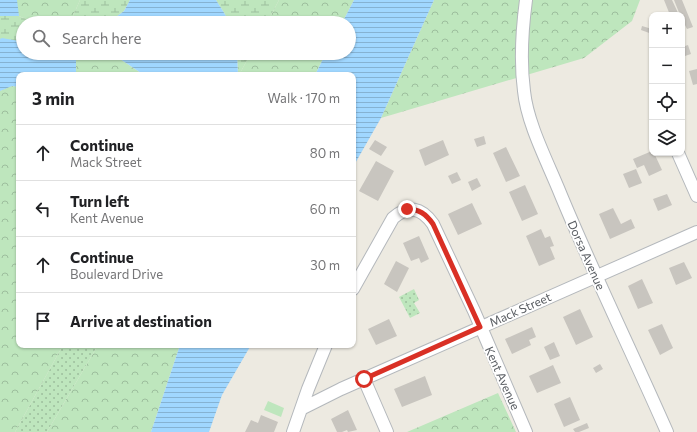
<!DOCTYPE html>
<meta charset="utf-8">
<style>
body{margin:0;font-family:Commissioner,sans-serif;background:#f6f6f6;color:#202124}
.controls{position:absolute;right:12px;top:12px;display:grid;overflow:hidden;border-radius:8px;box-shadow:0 1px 3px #0004}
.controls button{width:36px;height:36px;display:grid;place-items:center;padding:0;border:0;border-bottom:1px solid #e0e0e0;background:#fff;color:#202124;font:20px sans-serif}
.stop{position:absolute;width:12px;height:12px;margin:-9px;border:3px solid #d93025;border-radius:50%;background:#fff}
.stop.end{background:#d93025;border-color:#fff;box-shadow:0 1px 4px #0008}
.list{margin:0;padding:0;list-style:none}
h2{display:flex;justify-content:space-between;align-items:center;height:52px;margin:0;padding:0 16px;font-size:17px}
h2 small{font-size:13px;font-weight:400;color:#757577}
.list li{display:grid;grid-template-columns:26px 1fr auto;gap:12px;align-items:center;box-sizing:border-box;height:56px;padding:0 16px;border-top:1px solid #e0e0e0}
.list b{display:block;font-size:15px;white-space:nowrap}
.list p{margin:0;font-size:13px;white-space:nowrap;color:#757577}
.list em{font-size:13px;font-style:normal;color:#757577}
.icon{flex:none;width:22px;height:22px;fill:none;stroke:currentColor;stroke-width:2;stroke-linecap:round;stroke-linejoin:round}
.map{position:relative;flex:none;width:697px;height:432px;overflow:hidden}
.search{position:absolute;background:#fff;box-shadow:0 1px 3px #0004;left:16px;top:16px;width:340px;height:44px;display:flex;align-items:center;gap:10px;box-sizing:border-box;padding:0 14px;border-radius:22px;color:#757577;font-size:15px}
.panel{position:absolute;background:#fff;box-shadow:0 1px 3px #0004;left:16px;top:72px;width:340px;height:276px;border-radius:8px}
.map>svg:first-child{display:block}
.grass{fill:url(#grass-dots)}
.forest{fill:url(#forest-crowns)}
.wetland{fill:url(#wetland-marsh)}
.pitch{fill:#bee6bd}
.water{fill:url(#water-rules)}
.building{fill:#c8c5bf}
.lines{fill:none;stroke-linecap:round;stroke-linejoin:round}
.minor-casing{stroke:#b4b8bc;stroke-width:14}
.minor{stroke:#fff;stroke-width:12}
.route{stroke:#d93025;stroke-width:5}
.labels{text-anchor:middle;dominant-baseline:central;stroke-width:3.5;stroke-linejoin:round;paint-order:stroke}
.street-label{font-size:12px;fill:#5a5e63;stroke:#fff}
</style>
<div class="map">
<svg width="697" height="432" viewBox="0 0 697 432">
<defs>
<pattern id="grass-dots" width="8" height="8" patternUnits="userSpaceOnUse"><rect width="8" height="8" fill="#bee6bd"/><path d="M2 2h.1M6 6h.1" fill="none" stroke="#9dbe9d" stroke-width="1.8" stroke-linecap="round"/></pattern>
<pattern id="forest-crowns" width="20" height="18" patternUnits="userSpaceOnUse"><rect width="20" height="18" fill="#bee6bd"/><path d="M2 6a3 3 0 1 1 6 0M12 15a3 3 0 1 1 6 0" fill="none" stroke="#9dbe9d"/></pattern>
<pattern id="wetland-marsh" width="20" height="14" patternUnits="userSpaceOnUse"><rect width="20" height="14" fill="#bee6bd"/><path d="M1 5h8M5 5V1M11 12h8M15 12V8" fill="none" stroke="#9dbe9d"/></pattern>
<pattern id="water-rules" width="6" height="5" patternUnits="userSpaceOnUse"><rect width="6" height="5" fill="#a0d7ff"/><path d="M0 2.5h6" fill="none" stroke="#85b2d2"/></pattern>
</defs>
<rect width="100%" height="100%" fill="#edeae1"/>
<path class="grass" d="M414 289 419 300 414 303 420 313 410 318 399 297Z
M63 345H98L47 432H15Z"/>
<path class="forest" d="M13 0H80L70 23H35L19 16Z
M279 0H354L342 23H267Z
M434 0H640L632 21 584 58 381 118Z
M94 53H111L144 75H76V59Z
M251 53H326L315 75H239Z
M12 86 19 87V345H63L15 432H0V91Z
M98 345H180L151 432H47Z
M498 393 516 432H407Z"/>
<path class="wetland" d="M80 0H130L124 11 108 23H70Z
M216 0H279L267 23H230L223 11Z
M0 16H19L35 23H23V53H53L76 75H19V87L12 86 0 91Z
M237 53H251L239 75H238Z"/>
<path class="pitch" d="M268 401 284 408 281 417 264 410Z"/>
<path class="water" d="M0 0H17L19 16H0Z
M130 0H216L223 11 230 23H108L124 11Z
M354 0H434L381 118 353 167V75H315L326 53H349V23H342Z
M2 38 19 41 23 45V53H94L76 59V75H19V87L12 86 0 91V39Z
M111 53H237L238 75H144Z
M180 345H251L222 395 209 432H151Z"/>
<path class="building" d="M664 0H672L679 15H670Z
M674 0H682L693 27 687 29 682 19V15H680Z
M642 26 652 29V34L641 30Z
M688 45 691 54 682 57V47Z
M697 69V84L693 85 689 71Z
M484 136 486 144 477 147 474 139Z
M375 140 387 147 381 156 369 149Z
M443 140 449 155 425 166 419 150Z
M506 147 520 176 506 182 493 153Z
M652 151V153H654L662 170 649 176 644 165 637 168 633 159Z
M376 161 394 171 378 201 359 191Z
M636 169 642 183 629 188 623 174Z
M457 172 461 180 452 184 448 176Z
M477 178 481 186 472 191 468 182Z
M525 185 538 214 522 221 509 192Z
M667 194 672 205 658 211 653 199Z
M472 203 482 224 458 235 448 214Z
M613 208 621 224 631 219 635 228 610 239 599 214Z
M541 229 545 238 550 236 554 246 550 247 555 259 539 266 526 236Z
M419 236 429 259 421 263 419 258 411 261 403 243Z
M396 261 409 268 397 292 384 284Z
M684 262 692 278 676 285 669 268Z
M642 279 653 303 638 309 628 286Z
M580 309 593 337 576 345 563 317Z
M389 319 397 336 376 345 368 329Z
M662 324 673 348 660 355 648 330Z
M532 327 536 337 529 340 531 345 512 354 505 339Z
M554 342 560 356 550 360 544 347Z
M600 364 603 369 596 373 593 368Z
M553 365 561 383 537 393 529 376Z
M425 376 432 395 402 407 394 389Z
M570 397 580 420 564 427 554 404Z
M348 410 357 430 348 432 347 430 342 432H337L331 419Z
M261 415 278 422 274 432H245L251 420 258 423Z
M587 423 589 428 579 432H575L573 429Z"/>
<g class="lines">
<defs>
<path id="minor" d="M526 0C522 30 520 61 524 91 527 122 546 159 558 188 592 271 631 350 667 432
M678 153 697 196
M353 289 393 218C408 205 421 207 433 224L474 311 526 432
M364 379 387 432
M301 409 341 389 697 232
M293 432 308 389 326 345"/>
</defs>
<use href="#minor" class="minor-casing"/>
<use href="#minor" class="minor"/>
</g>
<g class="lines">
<path class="route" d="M364 379 480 327 433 224C426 214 419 209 407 209"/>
</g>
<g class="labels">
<g class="street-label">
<text transform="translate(587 255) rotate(66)">Dorsa Avenue</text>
<text transform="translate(520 309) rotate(-24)">Mack Street</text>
<text transform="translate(503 378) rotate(66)">Kent Avenue</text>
</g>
</g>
</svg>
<div class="controls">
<button>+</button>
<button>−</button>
<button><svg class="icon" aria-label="locate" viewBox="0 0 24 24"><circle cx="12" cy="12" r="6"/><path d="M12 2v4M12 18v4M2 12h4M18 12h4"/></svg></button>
<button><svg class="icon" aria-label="layers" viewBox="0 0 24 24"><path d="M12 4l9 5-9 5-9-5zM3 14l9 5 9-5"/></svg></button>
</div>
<div class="stop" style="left:364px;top:379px"></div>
<div class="stop end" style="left:407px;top:209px"></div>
<div class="search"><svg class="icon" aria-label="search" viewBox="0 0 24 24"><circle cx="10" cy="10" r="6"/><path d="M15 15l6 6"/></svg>Search here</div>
<section class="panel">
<h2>3 min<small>Walk · 170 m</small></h2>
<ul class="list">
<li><svg class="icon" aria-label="ahead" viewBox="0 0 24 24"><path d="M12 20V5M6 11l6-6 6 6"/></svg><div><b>Continue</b><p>Mack Street</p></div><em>80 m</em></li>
<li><svg class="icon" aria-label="left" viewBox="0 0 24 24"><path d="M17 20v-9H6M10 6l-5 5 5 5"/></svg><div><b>Turn left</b><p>Kent Avenue</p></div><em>60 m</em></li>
<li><svg class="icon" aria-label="ahead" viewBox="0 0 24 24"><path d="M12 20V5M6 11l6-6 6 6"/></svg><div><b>Continue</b><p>Boulevard Drive</p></div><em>30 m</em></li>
<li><svg class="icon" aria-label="arrive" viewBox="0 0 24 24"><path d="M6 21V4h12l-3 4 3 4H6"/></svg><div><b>Arrive at destination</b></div></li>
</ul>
</section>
</div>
